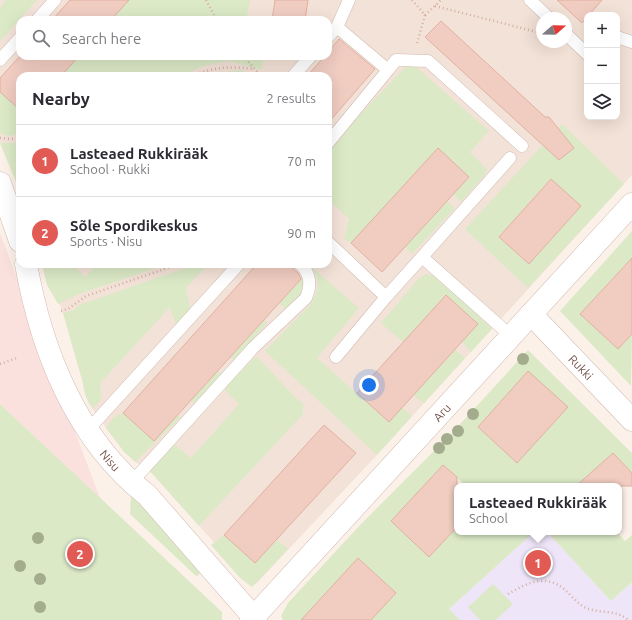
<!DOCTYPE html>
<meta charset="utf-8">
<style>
body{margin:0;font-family:Ubuntu,sans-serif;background:#f7f7f7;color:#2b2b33}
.controls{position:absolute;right:12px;top:12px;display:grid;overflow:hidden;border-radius:8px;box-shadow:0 4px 16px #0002}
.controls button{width:36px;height:36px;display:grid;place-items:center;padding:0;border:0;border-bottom:1px solid #e1e1e2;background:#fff;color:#2b2b33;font:20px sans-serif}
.compass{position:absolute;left:536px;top:12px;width:36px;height:36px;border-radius:50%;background:#fff;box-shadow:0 4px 16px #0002;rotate:70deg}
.you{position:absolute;left:369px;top:385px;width:14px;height:14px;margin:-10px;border:3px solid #fff;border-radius:50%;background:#1a73e8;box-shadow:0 0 0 6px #1a73e833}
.badge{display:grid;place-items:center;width:26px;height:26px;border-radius:50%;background:#e15a53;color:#fff;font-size:13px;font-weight:700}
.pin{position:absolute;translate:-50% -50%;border:2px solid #fff;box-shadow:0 1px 4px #0006}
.popup{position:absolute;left:454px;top:483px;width:168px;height:52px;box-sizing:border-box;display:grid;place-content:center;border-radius:8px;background:#fff;filter:drop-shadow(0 1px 3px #0005);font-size:13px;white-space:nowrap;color:#7c7c81}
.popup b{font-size:15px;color:#2b2b33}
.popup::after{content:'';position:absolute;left:50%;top:100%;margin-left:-8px;border:8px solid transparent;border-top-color:#fff}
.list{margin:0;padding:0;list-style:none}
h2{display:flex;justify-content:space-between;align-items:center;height:52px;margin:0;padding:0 16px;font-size:17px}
h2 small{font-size:13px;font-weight:400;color:#7c7c81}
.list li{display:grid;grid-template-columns:26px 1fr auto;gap:12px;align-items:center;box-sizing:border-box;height:72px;padding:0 16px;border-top:1px solid #e1e1e2}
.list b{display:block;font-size:15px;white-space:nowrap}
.list p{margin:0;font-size:13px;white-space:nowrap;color:#7c7c81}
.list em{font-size:13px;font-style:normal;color:#7c7c81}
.icon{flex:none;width:22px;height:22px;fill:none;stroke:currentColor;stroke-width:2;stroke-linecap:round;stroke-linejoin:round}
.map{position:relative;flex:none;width:632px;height:620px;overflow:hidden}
.search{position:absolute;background:#fff;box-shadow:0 4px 16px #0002;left:16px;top:16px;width:316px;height:44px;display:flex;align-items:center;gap:10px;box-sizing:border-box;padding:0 14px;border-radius:12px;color:#7c7c81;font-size:15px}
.panel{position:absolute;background:#fff;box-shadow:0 4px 16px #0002;left:16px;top:72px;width:316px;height:196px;border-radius:12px}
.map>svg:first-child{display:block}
.residential{fill:#f3e2d7;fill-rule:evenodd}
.commercial{fill:#fbe1dd}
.education{fill:#eee5f8}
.green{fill:#dbe9c7;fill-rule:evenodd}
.building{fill:#f0ccc1;stroke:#e2b0a2}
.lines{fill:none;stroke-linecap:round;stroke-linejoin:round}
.service-casing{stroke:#d0bab1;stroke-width:13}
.minor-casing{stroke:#d0bab1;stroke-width:23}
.path{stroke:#d6afa4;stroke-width:2.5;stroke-dasharray:1 3;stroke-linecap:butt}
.service{stroke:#fff;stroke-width:12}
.minor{stroke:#fff;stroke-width:22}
.tree{fill:#a3ad8d}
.labels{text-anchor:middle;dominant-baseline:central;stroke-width:3.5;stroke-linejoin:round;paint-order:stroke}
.street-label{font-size:12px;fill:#76544d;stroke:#fef6ef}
</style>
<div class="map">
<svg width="632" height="620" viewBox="0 0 632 620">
<rect width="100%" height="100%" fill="#fcf1e9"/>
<path class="residential" d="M0 0H632V175L377 455 256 584 227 557 149 470 135 462 106 428 89 404 63 313 44 264H328V76H20V191L0 142ZM587 15H617V117H587ZM542 18H566V42H542ZM20 20H328V56H20Z"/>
<path class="commercial" d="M0 233 100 498 0 404Z"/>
<path class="education" d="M534 532H547L611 601 632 582V620H460L449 609Z"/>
<path class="green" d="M6 0H37L0 41V8Z
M129 0H250L246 20H111Z
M79 56H264L262 70 228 61 203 66 182 76H61Z
M408 64 415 66 489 131 470 152 487 170 484 176 461 202 453 194 469 177 438 149 351 243 344 239 349 219 328 199V149Z
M241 70 255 76H215L226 72Z
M0 92 20 110V134L8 136 0 133Z
M562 124 624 184 528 288 465 229ZM550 179 581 206 529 264 499 237Z
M0 143H20V189H19Z
M447 201 455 208 412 254 405 246Z
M632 231V271L625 265 580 314 618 349 632 334 631 386 560 311Z
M42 264H72L85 277 97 264H168L79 294 58 304 47 285Z
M197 264H208L186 288 190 309 176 324 170 307 100 383 101 400 93 408C86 401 84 392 83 383L63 313 74 310 79 305Z
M308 264 359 308 317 358 389 422 402 408 412 416 377 455 265 351 311 304C320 287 321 279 308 264Z
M426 274 438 277 492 329 471 352 462 342 478 324 403 342 381 323 418 279Z
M303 277 304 291 288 312 279 303Z
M264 320 267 323 234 360 230 357Z
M455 350 465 358 424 403 413 395Z
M528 350 632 453V473L613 453 576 486H466L443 465 391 521 429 556 457 527V532H534L449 609 460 620H371L396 593 358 558 306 615 312 620H283L281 616 288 603 311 578 362 523 451 434ZM528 371 517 462 478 427Z
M257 357C273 372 286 390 303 404V414L199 526 149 470 175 445 191 458 239 404 226 391 225 387 253 359Z
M218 371 221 374 195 404 191 400Z
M0 404 222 612V620H0Z
M123 413 154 441 178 415 180 418 135 462 124 452 106 428 113 418Z
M131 494 137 498 200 570 199 575 196 576 130 514Z
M547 532H617L625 541 632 535V582L611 601Z
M224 535 255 563 277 540 288 549 252 587 240 578 211 545Z
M493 584 513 604 496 620H480L468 607Z"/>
<path class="building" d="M70 0H129L111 20H52Z
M275 0H308L305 20H272Z
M557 0H602L582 23Z
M441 21 545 117H549L574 148 559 160 425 37Z
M339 39 375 69 328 123V76H307L325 56H328V52Z
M20 56H79L61 76H20V110L0 92V78Z
M438 148 469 177 382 272 351 243Z
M551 179 581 206 529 264 499 237Z
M632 258V334L618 349 580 314Z
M257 264H288L298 273 301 279 154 441 123 413Z
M446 295 478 324 389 422 357 393Z
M528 371 568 407 517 463 478 427Z
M324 425 356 453 255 563 224 535Z
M613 453 632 473V486H576Z
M443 465 457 477V527L429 557 391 521Z
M358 558 396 593 371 620H301Z"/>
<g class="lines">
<defs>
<path id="service" d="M530 0 549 18
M37 20 55 0
M566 34 587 54
M328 37 337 27 349 0
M617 37 632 42
M0 60 20 38
M388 70 396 60 428 61 522 146
M293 76 311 56
M328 143 388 70 337 27
M328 242 386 297 422 257 511 336
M422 257 510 158
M336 357 386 297
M88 430 239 264
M131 483 253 348 306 298C311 286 311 273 300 264"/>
<g id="minor">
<path d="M0 183 20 241"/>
<path id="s1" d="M26 264C41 349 76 440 147 495L256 620"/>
<path id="s2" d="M531 314 632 420"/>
<path id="s3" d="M251 620 632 204"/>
</g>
</defs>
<use href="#service" class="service-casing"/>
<use href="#minor" class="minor-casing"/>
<path class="path" d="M206 0 217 20
M412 0 425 15 417 43
M435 6 537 32
M425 15 441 0
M243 56 261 76
M192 76C213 67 231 66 254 69
M0 138 10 139 20 138
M61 311 68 309 86 296 179 264
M0 364 17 358
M508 594C527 583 546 573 565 590 571 595 577 603 584 607 597 614 617 609 628 620"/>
<use href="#service" class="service"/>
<use href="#minor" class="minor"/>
</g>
<g class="tree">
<circle cx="523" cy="359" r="6"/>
<circle cx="473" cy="414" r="6"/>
<circle cx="458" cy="431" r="6"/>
<circle cx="447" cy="439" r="6"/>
<circle cx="439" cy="448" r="6"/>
<circle cx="38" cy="538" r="6"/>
<circle cx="20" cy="566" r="6"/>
<circle cx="40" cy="579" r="6"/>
<circle cx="40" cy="607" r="6"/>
</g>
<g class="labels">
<g class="street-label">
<text stroke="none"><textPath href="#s2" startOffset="73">Rukki</textPath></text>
<text stroke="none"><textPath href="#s3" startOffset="282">Aru</textPath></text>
<text stroke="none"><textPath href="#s1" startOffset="216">Nisu</textPath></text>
</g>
</g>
</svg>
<div class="controls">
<button>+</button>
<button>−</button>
<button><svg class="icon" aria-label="layers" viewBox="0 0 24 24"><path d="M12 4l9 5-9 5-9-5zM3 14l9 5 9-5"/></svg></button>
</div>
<svg class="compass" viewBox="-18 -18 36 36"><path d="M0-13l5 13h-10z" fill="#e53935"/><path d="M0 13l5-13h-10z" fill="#7c7c81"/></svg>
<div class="you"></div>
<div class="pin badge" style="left:538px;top:563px">1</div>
<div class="popup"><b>Lasteaed Rukkirääk</b>School</div>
<div class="pin badge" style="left:80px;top:554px">2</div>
<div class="search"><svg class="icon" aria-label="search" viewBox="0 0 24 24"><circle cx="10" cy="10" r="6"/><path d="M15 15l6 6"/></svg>Search here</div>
<section class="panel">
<h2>Nearby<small>2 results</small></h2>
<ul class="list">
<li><span class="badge">1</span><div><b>Lasteaed Rukkirääk</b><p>School · Rukki</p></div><em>70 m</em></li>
<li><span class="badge">2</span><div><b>Sõle Spordikeskus</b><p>Sports · Nisu</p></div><em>90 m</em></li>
</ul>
</section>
</div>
